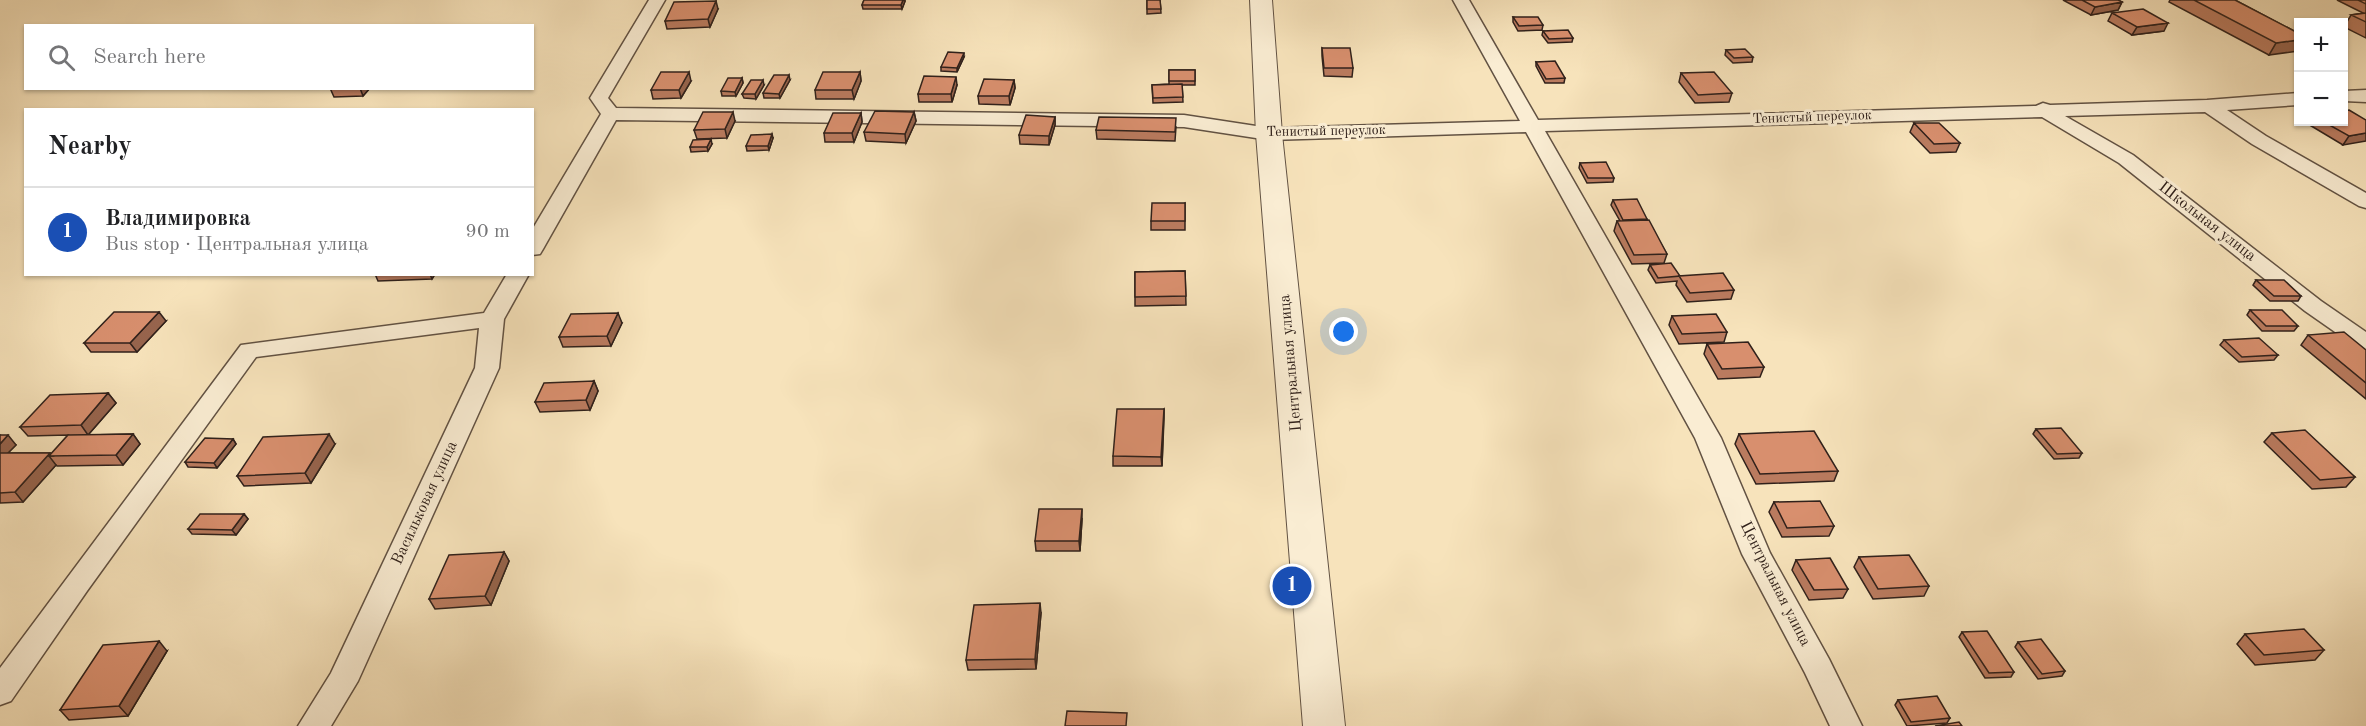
<!DOCTYPE html>
<meta charset="utf-8">
<style>
body{margin:0;font-family:"Old Standard TT",serif;background:#f2f2f2;color:#202124}
.controls{position:absolute;right:18px;top:18px;display:grid;overflow:hidden;border-radius:0px;box-shadow:0 2px 4px #0004}
.controls button{width:54px;height:54px;display:grid;place-items:center;padding:0;border:0;border-bottom:2px solid #e0e0e0;background:#fff;color:#202124;font:30px sans-serif}
.you{position:absolute;left:1344px;top:332px;width:21px;height:21px;margin:-15px;border:4px solid #fff;border-radius:50%;background:#1a73e8;box-shadow:0 0 0 9px #1a73e833}
.badge{display:grid;place-items:center;width:39px;height:39px;border-radius:50%;background:#1a73e8;color:#fff;font-size:20px;font-weight:700}
.pin{position:absolute;translate:-50% -50%;border:3px solid #fff;box-shadow:0 2px 6px #0006}
.list{margin:0;padding:0;list-style:none}
h2{display:flex;justify-content:space-between;align-items:center;height:78px;margin:0;padding:0 24px;font-size:26px}
h2 small{font-size:20px;font-weight:400;color:#757577}
.list li{display:grid;grid-template-columns:39px 1fr auto;gap:18px;align-items:center;box-sizing:border-box;height:90px;padding:0 24px;border-top:2px solid #e0e0e0}
.list b{display:block;font-size:22px;white-space:nowrap}
.list p{margin:0;font-size:20px;white-space:nowrap;color:#757577}
.list em{font-size:20px;font-style:normal;color:#757577}
.icon{flex:none;width:33px;height:33px;fill:none;stroke:currentColor;stroke-width:2;stroke-linecap:round;stroke-linejoin:round}
.map{position:relative;flex:none;width:2366px;height:726px;overflow:hidden}
.search{position:absolute;background:#fff;box-shadow:0 2px 4px #0004;left:24px;top:24px;width:510px;height:66px;display:flex;align-items:center;gap:15px;box-sizing:border-box;padding:0 21px;border-radius:0px;color:#757577;font-size:22px}
.panel{position:absolute;background:#fff;box-shadow:0 2px 4px #0004;left:24px;top:108px;width:510px;height:168px;border-radius:0px}
.map>svg:first-child{display:block}
.lines{fill:none;stroke-linecap:round;stroke-linejoin:round}
.minor-casing{stroke:#625243;stroke-width:3}
.tertiary-casing{stroke:#625243;stroke-width:2}
.minor{fill:#faedd3;fill-rule:evenodd}
.tertiary{fill:#faedd3;fill-rule:evenodd}
.wall{fill:#ba7b5f;stroke:#30211b;stroke-width:1.5}
.shaded-wall{fill:#97644d;stroke:#30211b;stroke-width:1.5}
.building{fill:#d88f6e;stroke:#30211b;stroke-width:1.5}
.labels{text-anchor:middle;dominant-baseline:central;stroke-width:6;stroke-linejoin:round;paint-order:stroke}
.far-street-label{font-size:14px;fill:#30211b;stroke:#faedd3}
.street-label{font-size:16px;fill:#30211b;stroke:#faedd3}
</style>
<div class="map">
<svg width="2366" height="726" viewBox="0 0 2366 726">
<rect width="100%" height="100%" fill="#f7e3bb"/>
<filter id="stains"><feTurbulence type="fractalNoise" baseFrequency=".00333" numOctaves="4"/><feColorMatrix values="0 0 0 0 .2 0 0 0 0 .09 0 0 0 0 .02 0 0 0 .5 -.17"/></filter>
<radialGradient id="worn" r=".72"><stop offset=".6" stop-color="#630" stop-opacity="0"/><stop offset="1" stop-color="#630" stop-opacity=".3"/></radialGradient>
<g class="lines">
<defs>
<path id="minor" d="M649 0H665L608 98 616 108 1184 115 1269 128 1520 121 1453 0H1469L1538 120 2036 106 2043 103 2050 105 2207 100 2298 93V105L2227 110 2266 136 2366 193V208L2359 206 2252 144 2205 112 2065 116 2133 155 2321 301 2366 332V351L2358 348 2305 311 2119 163 2042 117 1545 131 1721 438 1770 553 1829 659 1862 726H1830L1805 673 1742 554 1695 438 1526 132 1269 140 1184 127 616 120 543 249 540 254 532 255V230L601 114 590 98Z
M2366 90V102L2344 101V91Z
M507 274H529L504 319 499 368 358 681 331 726H298L331 673 475 368 479 328 256 357 87 591 11 701 0 705V668L241 345 484 313Z"/>
<path id="tertiary" d="M1250 0H1272L1282 134 1345 726H1303L1256 134Z"/>
</defs>
<use href="#minor" class="minor-casing"/>
<use href="#tertiary" class="tertiary-casing"/>
<use href="#minor" class="minor"/>
<use href="#tertiary" class="tertiary"/>
</g>
<path class="wall" d="M864 0H905V1L902 9H863L862 5Z
M1147 0H1160L1161 13 1147 14Z
M2063 0H2118L2122 2 2118 10 2091 15Z
M2170 0H2235L2298 33 2269 55 2169 2Z
M2337 0H2366V38L2344 27 2351 15 2363 13Z
M718 9 710 27 667 29 665 21Z
M2112 13 2164 31 2132 35 2108 21Z
M1513 17 1543 25 1542 30 1518 31 1513 22Z
M1543 31 1573 38 1572 42 1548 43 1542 35Z
M1322 48 1353 68 1352 77 1324 76 1322 56Z
M1726 50 1753 57 1752 62 1733 63 1725 55Z
M964 57 957 72 941 71V67Z
M1536 62 1565 78 1564 83H1545L1536 66Z
M1169 70H1195V85H1182L1183 102 1153 103 1152 85 1169 84Z
M860 72 861 81 854 99H816L815 90Z
M1681 73 1732 93 1729 102 1695 103 1679 82Z
M742 78 743 83 736 96H722L721 91Z
M790 80 780 98H764L763 93Z
M1014 80 1015 88 1010 105 979 104 978 96Z
M691 81 681 98 653 99 651 90Z
M764 85 756 99 744 98 742 94Z
M957 85 952 102H919L918 94Z
M330 88H370L363 96 334 97Z
M914 112 916 121 906 143 866 141 864 132Z
M861 113 862 122 854 142H825L824 133Z
M1055 117V125L1049 145 1020 144 1019 135Z
M2366 120 2343 145 2308 124 2310 122H2343Z
M735 121 727 138 697 139 694 130Z
M1914 123 1960 143 1956 152 1930 153 1910 132Z
M1176 127 1175 141 1097 139 1096 130Z
M773 138 769 150 747 151 746 146Z
M712 144 708 151 691 152 690 147Z
M1580 163 1614 178 1613 182 1587 183 1579 168Z
M1613 200 1647 219V220L1667 254 1664 263 1632 264 1614 231 1617 221H1620L1611 205Z
M1185 203V230H1151V221Z
M1650 265 1679 276 1734 290 1731 299 1687 302 1676 285 1677 281 1656 283 1648 270Z
M1185 271 1186 305 1135 306V272Z
M375 274H435L432 279 378 281Z
M2256 280 2301 296 2298 301H2270L2253 285Z
M2250 310 2298 326 2294 331H2262L2247 315Z
M1672 316 1727 332 1724 342 1679 344 1669 325Z
M166 321 137 352H91L84 343Z
M622 323 611 346 563 347 559 337Z
M2308 335 2366 350V399L2301 345Z
M2224 340 2278 355 2274 360 2239 362 2220 345Z
M1707 344 1764 367 1760 377 1718 379 1704 354Z
M594 381 598 391 590 410 540 412 535 402Z
M108 393 116 403 88 435 133 434 140 444 123 465 57 466 56 465 23 502 0 503V435L16 445 8 453H50L51 454 68 435 28 436 20 427Z
M1164 409 1162 466H1113V456Z
M2036 429 2082 453 2079 458 2054 459 2033 434Z
M2272 433 2355 477 2346 487 2312 489 2264 442Z
M1739 434 1838 471 1834 481 1756 484 1735 444Z
M233 439 236 444 217 468 188 467 185 462Z
M335 444 311 483 244 486 237 476Z
M1774 502 1834 526 1829 536 1782 537 1769 512Z
M244 514 248 519 236 535 192 534 188 529Z
M1082 519 1080 551H1036L1035 541Z
M504 552 509 561 491 605 435 609 429 599Z
M1859 557 1929 586 1924 596 1873 599 1854 567Z
M1796 560 1848 589 1843 598 1809 600 1792 570Z
M1041 613 1036 669 968 670 966 660Z
M1962 632 2014 672 2011 677 1985 678 1959 637Z
M2245 634 2324 650 2315 660 2255 665 2237 644Z
M2018 642 2065 671 2062 676 2038 679 2015 647Z
M167 651 128 716 69 720 60 710Z
M1898 700 1950 718 1947 723 1907 726 1895 705Z"/>
<path class="shaded-wall" d="M903 0 905 1 902 9 901 5Z
M716 1 718 9 710 27 708 19Z
M2122 2 2118 10 2091 15 2095 7Z
M2168 23 2164 31 2132 35 2137 27Z
M2298 40V51L2269 55 2276 43Z
M964 53V57L957 72V68Z
M689 72 691 81 681 98 679 90Z
M860 72 861 81 854 99 852 90Z
M789 75 790 80 780 98 779 94Z
M956 77 957 85 952 102 951 94Z
M742 78 743 83 736 96 735 92Z
M763 80 764 85 756 99 755 94Z
M1014 80 1015 88 1010 105 1009 96Z
M360 88H370L363 96Z
M733 112 735 121 727 138 725 129Z
M914 112 916 121 906 143 905 134Z
M861 113 862 122 854 142 852 133Z
M1055 117V125L1049 145V136Z
M2366 133V141L2343 145 2349 136Z
M772 134 773 138 769 150 768 146Z
M711 139 712 144 708 151 707 147Z
M430 274H435L432 279Z
M159 312 166 321 137 352 130 343Z
M618 313 622 323 611 346 607 336Z
M594 381 598 391 590 410 586 400Z
M108 393 116 403 88 435 81 425Z
M1164 409V419L1162 466 1161 457Z
M133 434 140 444 123 465 116 455Z
M329 434 335 444 311 483 305 473Z
M8 435 16 445 0 461V444Z
M233 439 236 444 217 468 214 463Z
M50 453 53 456H49L56 465 23 502 15 492Z
M1082 509V519L1080 551 1079 541Z
M244 514 248 519 236 535 232 530Z
M504 552 509 561 491 605 485 596Z
M1040 603 1041 613 1036 669 1035 659Z
M159 641 167 651 128 716 119 706Z"/>
<path class="building" d="M864 0H903L901 5H862Z
M1147 0H1160L1161 9H1147Z
M2082 0H2118L2122 2 2095 7Z
M2194 0H2235L2298 33V40L2276 43Z
M2358 0H2366V4Z
M716 1 708 19 665 21 674 2Z
M2143 9 2168 23 2137 27 2112 13Z
M2366 13V22L2351 15Z
M1513 17H1538L1543 25 1519 26Z
M1568 30 1573 38 1549 39 1543 31Z
M1322 48H1350L1353 68H1324Z
M1745 49 1753 57 1734 58 1726 50Z
M948 52 964 53 957 68 941 67Z
M1555 61 1565 78 1546 79 1536 62Z
M1169 70H1195V81H1169Z
M661 72H689L679 90H651Z
M823 72H860L852 90H815Z
M1714 72 1732 93 1698 95 1681 73Z
M774 75H789L779 94 763 93Z
M924 76 956 77 951 94H918Z
M728 78H742L735 92 721 91Z
M984 79 1014 80 1009 96H978Z
M751 80H763L755 94H742Z
M1182 84 1183 97 1153 98 1152 85Z
M2349 110 2366 120V133L2349 136 2324 122H2343V111Z
M875 111 914 112 905 134 864 132Z
M703 112H733L725 129 694 130Z
M833 113H861L852 133H824Z
M1026 115 1055 117 1049 136 1019 135Z
M1099 117 1176 118 1175 132 1096 130Z
M1914 123H1939L1960 143 1934 144Z
M772 134 768 146H746L751 135Z
M711 139 707 147H690L693 140Z
M1606 162 1614 178H1588L1580 163Z
M1637 199 1647 219 1623 220 1613 200Z
M1152 203H1185V221H1151Z
M1649 220 1667 254 1634 255 1617 221Z
M1671 263 1680 276 1658 278 1650 265Z
M1185 271 1186 296 1135 297V272Z
M1723 273 1734 290 1690 293 1679 276Z
M2256 280H2284L2301 296H2274Z
M2250 310H2282L2298 326H2266Z
M114 312H159L130 343H84Z
M618 313 607 336 559 337 571 314Z
M1716 314 1727 332 1682 334 1672 316Z
M2344 332 2366 350V383L2308 335Z
M2259 338 2278 355 2242 357 2224 340Z
M1748 342 1764 367 1722 369 1707 344Z
M594 381 586 400 535 402 544 383Z
M108 393 81 425 20 427 50 395Z
M1117 409H1164L1161 457 1113 456Z
M2061 428 2082 453 2057 454 2036 429Z
M2305 430 2355 477 2320 480 2272 433Z
M1814 431 1838 471 1760 474 1739 434Z
M133 434 116 455 49 456 68 435Z
M329 434 305 473 237 476 263 437Z
M0 435H8L0 444Z
M205 438 233 439 214 463 185 462Z
M0 453H50L15 492 0 493Z
M1820 501 1834 526 1787 528 1774 502Z
M1039 509H1082L1079 541H1035Z
M200 514H244L232 530 188 529Z
M504 552 485 596 429 599 449 555Z
M1909 555 1929 586 1878 589 1859 557Z
M1830 558 1848 589 1814 590 1796 560Z
M1040 603 1035 659 966 660 974 605Z
M2304 629 2324 650 2264 655 2245 634Z
M1987 631 2014 672 1989 673 1962 632Z
M2041 639 2065 671 2042 674 2018 642Z
M159 641 119 706 60 710 103 645Z
M1937 696 1950 718 1911 722 1898 700Z
M1067 711 1127 713 1126 726H1065Z
M1959 722 1962 726H1935Z"/>
<g class="labels">
<g class="far-street-label">
<text transform="translate(1812 117) rotate(-2)">Тенистый переулок</text>
<text transform="translate(1326 131) rotate(-1)">Тенистый переулок</text>
</g>
<g class="street-label">
<text transform="translate(2207 222) rotate(38)">Школьная улица</text>
<text transform="translate(1291 363) rotate(-95)">Центральная улица</text>
<text transform="translate(425 503) rotate(-65)">Васильковая улица</text>
<text transform="translate(1775 584) rotate(63)">Центральная улица</text>
</g>
</g>
<rect width="100%" height="100%" filter="url(#stains)"/>
<rect width="100%" height="100%" fill="url(#worn)"/>
</svg>
<div class="controls">
<button>+</button>
<button>−</button>
</div>
<div class="you"></div>
<div class="pin badge" style="left:1292px;top:586px;background:#1a4fb4">1</div>
<div class="search"><svg class="icon" aria-label="search" viewBox="0 0 24 24"><circle cx="10" cy="10" r="6"/><path d="M15 15l6 6"/></svg>Search here</div>
<section class="panel">
<h2>Nearby<small></small></h2>
<ul class="list">
<li><span class="badge" style="background:#1a4fb4">1</span><div><b>Владимировка</b><p>Bus stop · Центральная улица</p></div><em>90 m</em></li>
</ul>
</section>
</div>
